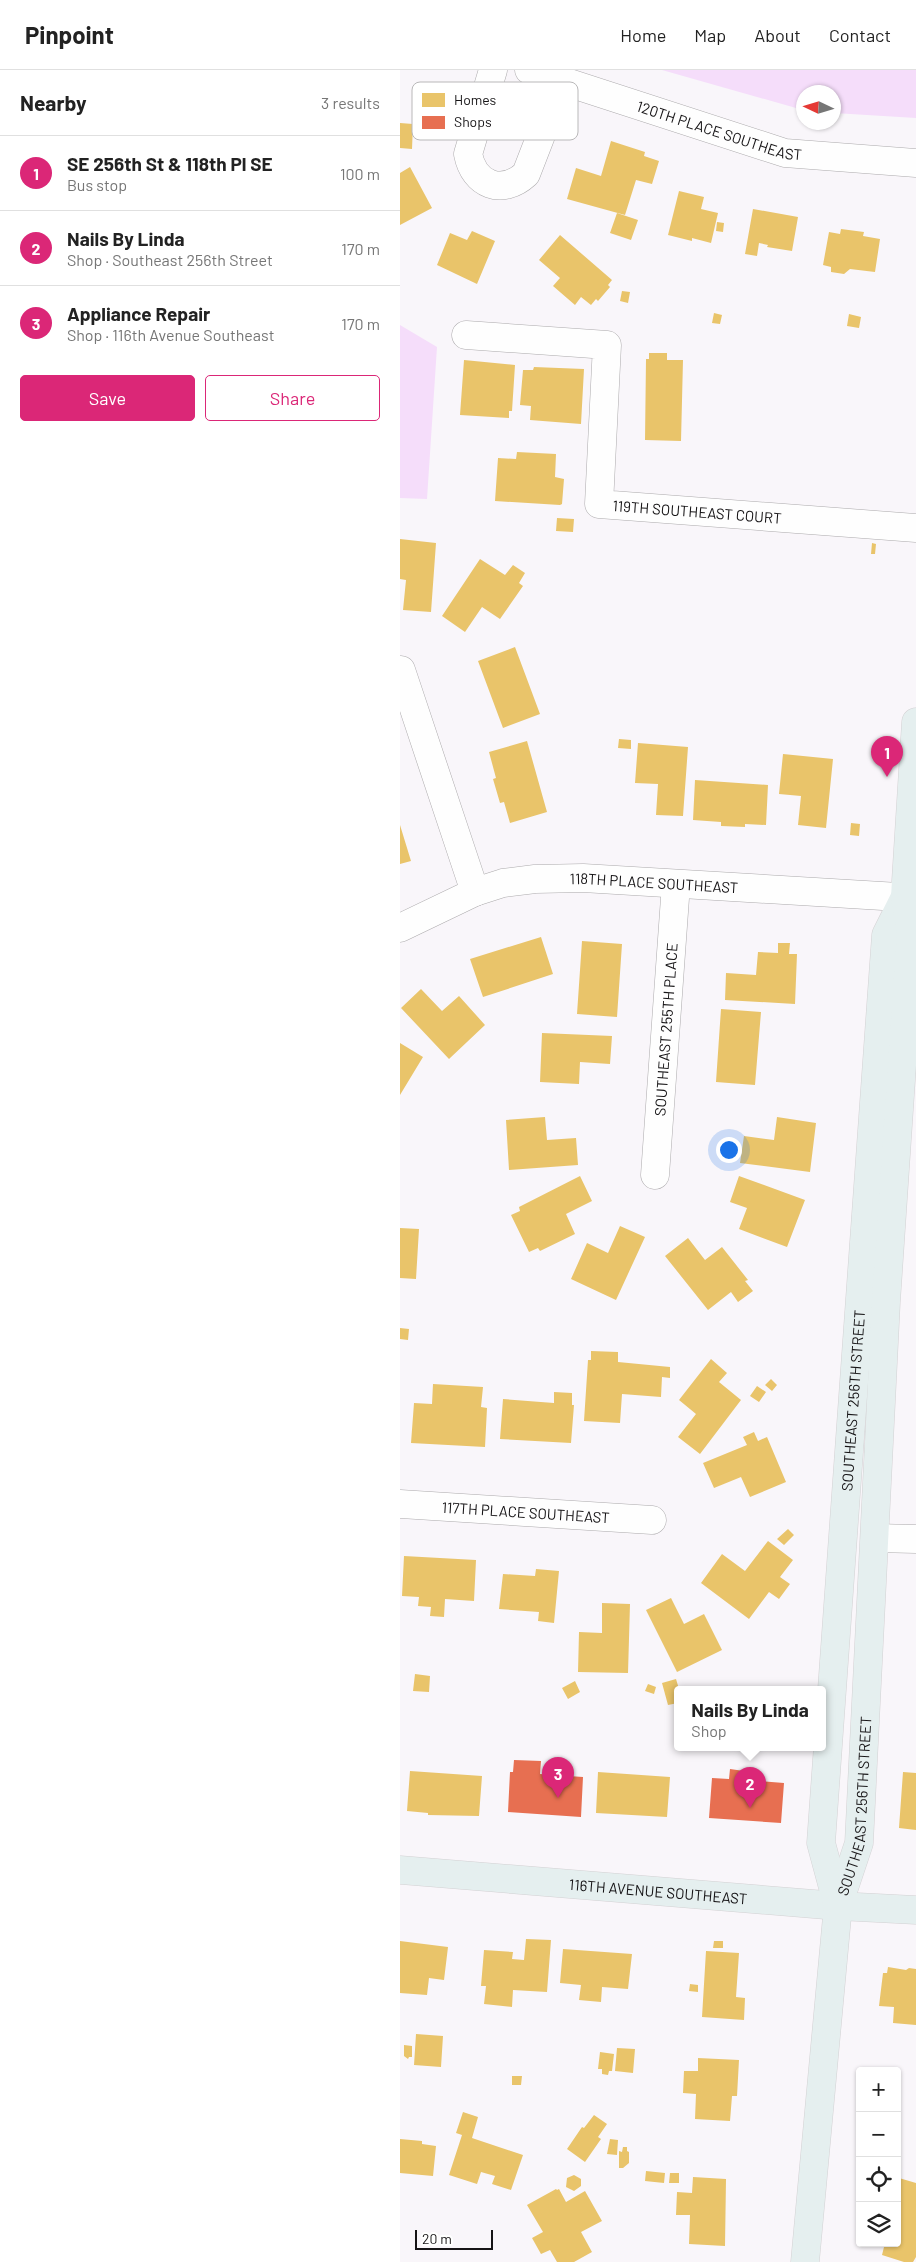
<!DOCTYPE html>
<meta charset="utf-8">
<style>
body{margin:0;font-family:Barlow,sans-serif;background:#f6f6f6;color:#222}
.controls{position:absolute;right:15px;bottom:15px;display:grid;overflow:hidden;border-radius:5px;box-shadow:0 1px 4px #0004}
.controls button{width:45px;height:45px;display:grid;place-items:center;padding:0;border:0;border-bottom:1px solid #e0e0e0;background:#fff;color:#222;font:25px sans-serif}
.compass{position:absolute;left:396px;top:15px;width:45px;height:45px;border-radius:50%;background:#fff;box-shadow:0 1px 4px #0004;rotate:274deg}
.scale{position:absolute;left:15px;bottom:12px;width:78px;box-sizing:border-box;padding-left:5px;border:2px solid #161416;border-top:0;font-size:14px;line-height:18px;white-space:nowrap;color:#161416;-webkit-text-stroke:4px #fff;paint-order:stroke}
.you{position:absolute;left:328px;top:1079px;width:18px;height:18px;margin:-12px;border:4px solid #fff;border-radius:50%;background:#1a73e8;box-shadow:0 0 0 8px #1a73e833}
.badge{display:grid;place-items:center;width:32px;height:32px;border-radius:50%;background:#db2777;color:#fff;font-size:16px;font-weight:700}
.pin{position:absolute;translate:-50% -41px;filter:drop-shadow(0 1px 2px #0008)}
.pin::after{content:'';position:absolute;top:26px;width:18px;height:15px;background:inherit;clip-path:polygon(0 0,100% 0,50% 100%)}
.popup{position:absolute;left:274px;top:1616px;width:152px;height:65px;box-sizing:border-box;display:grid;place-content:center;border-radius:5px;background:#fff;filter:drop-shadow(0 1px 4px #0005);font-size:16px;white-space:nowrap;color:#767676}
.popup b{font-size:19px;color:#222}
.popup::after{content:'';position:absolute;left:50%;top:100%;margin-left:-10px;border:10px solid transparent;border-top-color:#fff}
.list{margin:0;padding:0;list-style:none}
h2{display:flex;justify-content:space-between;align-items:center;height:65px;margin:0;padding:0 20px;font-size:21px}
h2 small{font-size:16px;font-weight:400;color:#767676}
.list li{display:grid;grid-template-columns:32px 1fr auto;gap:15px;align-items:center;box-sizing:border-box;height:75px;padding:0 20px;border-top:1px solid #e0e0e0}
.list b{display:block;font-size:19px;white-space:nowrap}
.list p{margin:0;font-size:16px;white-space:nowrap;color:#767676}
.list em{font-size:16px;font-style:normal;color:#767676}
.actions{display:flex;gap:10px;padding:15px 20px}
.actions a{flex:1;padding:11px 0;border:1px solid #db2777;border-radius:5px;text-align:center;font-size:18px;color:#db2777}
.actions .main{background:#db2777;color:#fff}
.icon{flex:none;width:28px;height:28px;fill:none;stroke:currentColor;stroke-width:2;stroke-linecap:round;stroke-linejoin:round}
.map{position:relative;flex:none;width:516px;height:2192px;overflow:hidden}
header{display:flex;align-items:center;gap:30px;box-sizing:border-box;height:70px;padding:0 25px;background:#fff;border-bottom:1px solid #e0e0e0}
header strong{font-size:24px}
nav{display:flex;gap:28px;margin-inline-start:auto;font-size:18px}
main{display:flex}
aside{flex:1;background:#fff}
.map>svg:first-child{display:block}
.green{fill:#f5ddfa}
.homes{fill:#e9c46a}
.shops{fill:#e76f51}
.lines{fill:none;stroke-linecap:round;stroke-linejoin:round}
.minor-casing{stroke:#acaaac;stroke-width:29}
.major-casing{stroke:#d3d1d3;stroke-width:29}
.minor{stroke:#fefefe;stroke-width:28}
.major{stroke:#e5efef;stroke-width:28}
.labels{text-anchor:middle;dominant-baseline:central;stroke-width:5;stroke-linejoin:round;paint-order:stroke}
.street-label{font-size:15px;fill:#161416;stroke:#fff}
.key{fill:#fff;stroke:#b9b8b9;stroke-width:1}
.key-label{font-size:14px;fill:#161416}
</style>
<header>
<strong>Pinpoint</strong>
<nav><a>Home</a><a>Map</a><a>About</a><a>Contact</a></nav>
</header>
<main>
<aside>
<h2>Nearby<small>3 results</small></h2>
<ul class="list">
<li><span class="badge">1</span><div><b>SE 256th St &amp; 118th Pl SE</b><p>Bus stop</p></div><em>100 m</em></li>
<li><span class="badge">2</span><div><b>Nails By Linda</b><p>Shop · Southeast 256th Street</p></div><em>170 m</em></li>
<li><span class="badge">3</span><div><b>Appliance Repair</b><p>Shop · 116th Avenue Southeast</p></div><em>170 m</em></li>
</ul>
<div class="actions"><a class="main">Save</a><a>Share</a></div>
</aside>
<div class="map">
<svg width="516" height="2192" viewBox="0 0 516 2192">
<rect width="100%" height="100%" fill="#f9f6fa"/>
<path class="green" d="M262 0H516V48L434 43 433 22H403V40Z
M0 255 37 277 27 429 0 428Z"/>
<path class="homes" d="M0 53 13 54 12 79 0 78Z
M211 71 245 82 244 86 259 91 252 114 236 110 225 145 167 129 176 98 201 106Z
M10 97 32 138 0 155V103Z
M279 121 304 127 301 139 318 143 311 173 292 168V171L268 165Z
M353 139 398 147 392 181 367 177 368 175 359 173 357 186 345 184Z
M217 143 238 150 231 170 210 163Z
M317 152 324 153 323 162 316 161Z
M441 159 464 162 463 166 480 169 475 202 450 199 444 204 431 202V197L423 195 429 162 440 164Z
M72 161 95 171 77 214 37 195 50 163 67 170Z
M160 165 212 210 208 215 210 217 198 231 196 229 191 235 181 227 175 235 153 216 160 208 139 190Z
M222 221 230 222 228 233 220 231Z
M314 243 322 245 320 254 312 253Z
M449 244 461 247 459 258 447 256Z
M249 283H267V290H283L281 371 245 370 246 289H249Z
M64 290 115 295 112 341H109V348L60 345Z
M134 297 184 299 181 354 130 350 131 336 120 335 123 300H133Z
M117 382 156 384 155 407 164 409 162 434 160 435 95 431 98 388 116 389Z
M157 448 174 449 173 462 156 461Z
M0 469 36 473 31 542 3 540 6 510 0 509Z
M472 473 476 474 475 484H471Z
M80 489 105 505 113 495 125 503 119 513 123 516 100 549 82 537 65 562 42 546Z
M115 577 140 644 103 658 78 591Z
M219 669 231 670V679L218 678Z
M127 671 147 742 110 753 104 732 100 733 93 709 96 708 89 682Z
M238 673 288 677 283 746 256 745 258 714 235 713Z
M383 684 433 689 426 758 398 755 401 726 379 724Z
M295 710 368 715 366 755 345 754V757L321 756V752L293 750Z
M451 753 460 754 459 766 450 765Z
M0 755 11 791 0 794Z
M141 867 153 904 83 927 70 889Z
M182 871 222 874 217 947 177 944Z
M378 873H390L389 884H397L395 934 325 930 326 903 356 905 358 882 378 883Z
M21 919 42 941 59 926 85 955 49 989 1 938Z
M321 939 361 942 355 1015 316 1012Z
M142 963 212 966 210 994 180 992 179 1014 140 1012Z
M0 973 23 987 0 1025Z
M145 1047 147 1070 176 1068 178 1095 109 1100 106 1050Z
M377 1047 416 1053 410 1102 340 1093 344 1066 374 1070Z
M180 1106 192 1131 166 1144 175 1164 140 1181 138 1178 129 1182 111 1145 120 1141 119 1137Z
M339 1106 405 1130 387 1177 339 1159 347 1138 330 1132Z
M220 1156 245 1167 216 1230 171 1209 187 1173 208 1183Z
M0 1158 19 1159 16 1209 0 1208Z
M288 1168 305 1190 322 1177 348 1210 345 1211 353 1221 338 1232 331 1222 308 1240 265 1186Z
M0 1258 9 1259 8 1270 0 1269Z
M191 1281 218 1282V1292L270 1297V1308L262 1307 261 1327 222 1324 220 1353 184 1351 188 1290H191Z
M311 1289 327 1303 319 1312 341 1330 300 1384 278 1367 296 1344 279 1330Z
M371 1309 377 1315 372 1321 365 1315Z
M33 1314 83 1317 81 1337 87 1338 85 1377 11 1373 14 1333 32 1334Z
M357 1316 366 1322 359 1332 350 1326Z
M154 1322 172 1323V1335H174L171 1373 100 1369 103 1329 154 1333Z
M354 1362 358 1371 367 1367 386 1412 350 1427 341 1407 314 1418 303 1393 347 1375 343 1367Z
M388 1459 394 1465 384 1475 377 1469Z
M368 1471 393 1490 380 1507 390 1514 379 1529 369 1522 349 1549 301 1513 322 1484 345 1501Z
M4 1486 76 1490 74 1531 45 1529 44 1547 30 1546 31 1537 18 1536 19 1527 2 1526Z
M136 1499 159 1501 154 1553 138 1551 139 1542 99 1539 103 1504 135 1506Z
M271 1528 284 1554 304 1544 322 1580 277 1602 246 1540Z
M202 1533 230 1534 228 1603 178 1602 179 1562 202 1563Z
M15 1604 30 1606 29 1622 13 1621Z
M276 1609 279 1619 278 1633 268 1635 262 1613Z
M175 1611 180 1622 168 1629 162 1618Z
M248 1614 256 1617 254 1624 245 1621Z
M10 1701 82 1706 79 1746 28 1745V1743L7 1741Z
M198 1702 270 1707 267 1747 196 1743Z
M503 1702 516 1703V1760L499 1758Z
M126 1869 151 1870 147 1922 113 1920 112 1937 84 1934 86 1916H81L84 1880 113 1882 112 1889 124 1890Z
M0 1871 48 1877 44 1910 29 1908 27 1925 0 1923Z
M314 1871H323V1878H313Z
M163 1879 232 1884 228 1919 202 1917 201 1932 179 1930 181 1915 160 1913Z
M306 1881 339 1883 336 1927 345 1928 344 1950 302 1947Z
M488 1897 506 1900 509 1898 516 1899V1955L493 1953 494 1937 479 1936 483 1903H487Z
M290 1914 298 1915V1922L289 1921Z
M16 1964 43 1966 41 1997 14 1995Z
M4 1975 12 1976V1987H9L8 1989 4 1986Z
M217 1978 235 1979 233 2003 215 2001Z
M200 1982 214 1984 212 2001H209L208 2005 202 2004V1999H198Z
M298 1988 339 1990 337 2026H332L330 2051 295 2049 296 2024 283 2023 284 2001H298Z
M112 2006H122L121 2015H112Z
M63 2042 78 2047 72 2068 123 2085 111 2120 92 2114 95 2106 81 2102 77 2114 49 2105 62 2065 56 2063Z
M194 2045 207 2054 198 2067 201 2069 185 2092 167 2079 182 2057 184 2058Z
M0 2069 22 2071V2074L36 2076 33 2106 0 2103Z
M210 2069 218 2070 217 2085 207 2084Z
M223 2077H227V2081L229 2082V2093L223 2098H219V2081L222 2082Z
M246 2101 265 2103 264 2113 245 2111Z
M270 2103H279V2113H269Z
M174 2105 181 2109V2116L174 2121 166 2117 167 2108Z
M293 2107 326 2109 325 2176 289 2174 290 2145H276L277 2122 292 2123Z
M499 2108 516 2113V2187L513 2192H504L482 2185 485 2173H497V2112Z
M156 2119 157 2120 159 2119 166 2132 185 2121 202 2151 181 2162 192 2182 174 2192H157L150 2180 141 2184 132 2168 143 2162 127 2135Z"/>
<path class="shops" d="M114 1690 141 1691 140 1704 183 1707 181 1747 108 1742 110 1702H113Z
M330 1699 358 1703 357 1711 384 1713 381 1753 309 1748 312 1708 329 1709Z"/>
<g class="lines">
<defs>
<g id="minor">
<path d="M93 0 68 84C74 115 102 126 126 104L162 11"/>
<path id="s1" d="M129 0 385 83 516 93"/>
<path id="s2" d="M66 265 207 275 199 434 516 458"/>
<path d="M1 600 75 822"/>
<path id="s3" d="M0 858 75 822 103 813 135 809 183 808 516 828"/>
<path id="s4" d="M255 1105 276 814"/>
<path id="s5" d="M0 1434 252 1450"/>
<path d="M475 1468 516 1469"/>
</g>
<g id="major">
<path id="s6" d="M0 1800 438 1836 516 1840"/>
<path id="s7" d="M438 1836 421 1773 486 865 505 827"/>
<path id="s8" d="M405 2192 438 1836 459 1773 486 1232 511 862 505 827 516 652"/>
</g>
</defs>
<use href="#minor" class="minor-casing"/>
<use href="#major" class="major-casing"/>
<use href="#minor" class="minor"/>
<use href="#major" class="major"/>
</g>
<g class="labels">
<g class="street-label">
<text stroke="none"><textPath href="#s1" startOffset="200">120TH PLACE SOUTHEAST</textPath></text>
<text stroke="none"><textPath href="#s2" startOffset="399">119TH SOUTHEAST COURT</textPath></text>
<text stroke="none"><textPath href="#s3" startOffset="264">118TH PLACE SOUTHEAST</textPath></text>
<text stroke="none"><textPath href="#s4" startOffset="146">SOUTHEAST 255TH PLACE</textPath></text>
<text stroke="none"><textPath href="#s7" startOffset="509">SOUTHEAST 256TH STREET</textPath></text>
<text stroke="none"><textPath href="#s5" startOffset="126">117TH PLACE SOUTHEAST</textPath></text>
<text stroke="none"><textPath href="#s8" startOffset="460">SOUTHEAST 256TH STREET</textPath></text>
<text stroke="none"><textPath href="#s6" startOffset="259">116TH AVENUE SOUTHEAST</textPath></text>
</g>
</g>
<rect x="12" y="12" width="166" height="58" rx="8" class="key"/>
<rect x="22" y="23" width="23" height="14" fill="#e9c46a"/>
<rect x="22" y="46" width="23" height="13" fill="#e76f51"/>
<g class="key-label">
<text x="54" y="35">Homes</text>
<text x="54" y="57">Shops</text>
</g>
</svg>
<div class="controls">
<button>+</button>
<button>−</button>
<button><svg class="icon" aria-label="locate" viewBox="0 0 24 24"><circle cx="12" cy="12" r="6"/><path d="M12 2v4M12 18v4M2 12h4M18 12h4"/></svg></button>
<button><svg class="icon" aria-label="layers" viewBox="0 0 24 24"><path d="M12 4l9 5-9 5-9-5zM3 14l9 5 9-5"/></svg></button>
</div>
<svg class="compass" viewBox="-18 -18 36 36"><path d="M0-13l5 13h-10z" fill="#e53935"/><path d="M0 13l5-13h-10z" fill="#767676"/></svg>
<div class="scale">20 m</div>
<div class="you"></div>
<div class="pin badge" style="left:487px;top:707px">1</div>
<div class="pin badge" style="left:350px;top:1738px">2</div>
<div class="popup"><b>Nails By Linda</b>Shop</div>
<div class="pin badge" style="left:158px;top:1728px">3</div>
</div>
</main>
